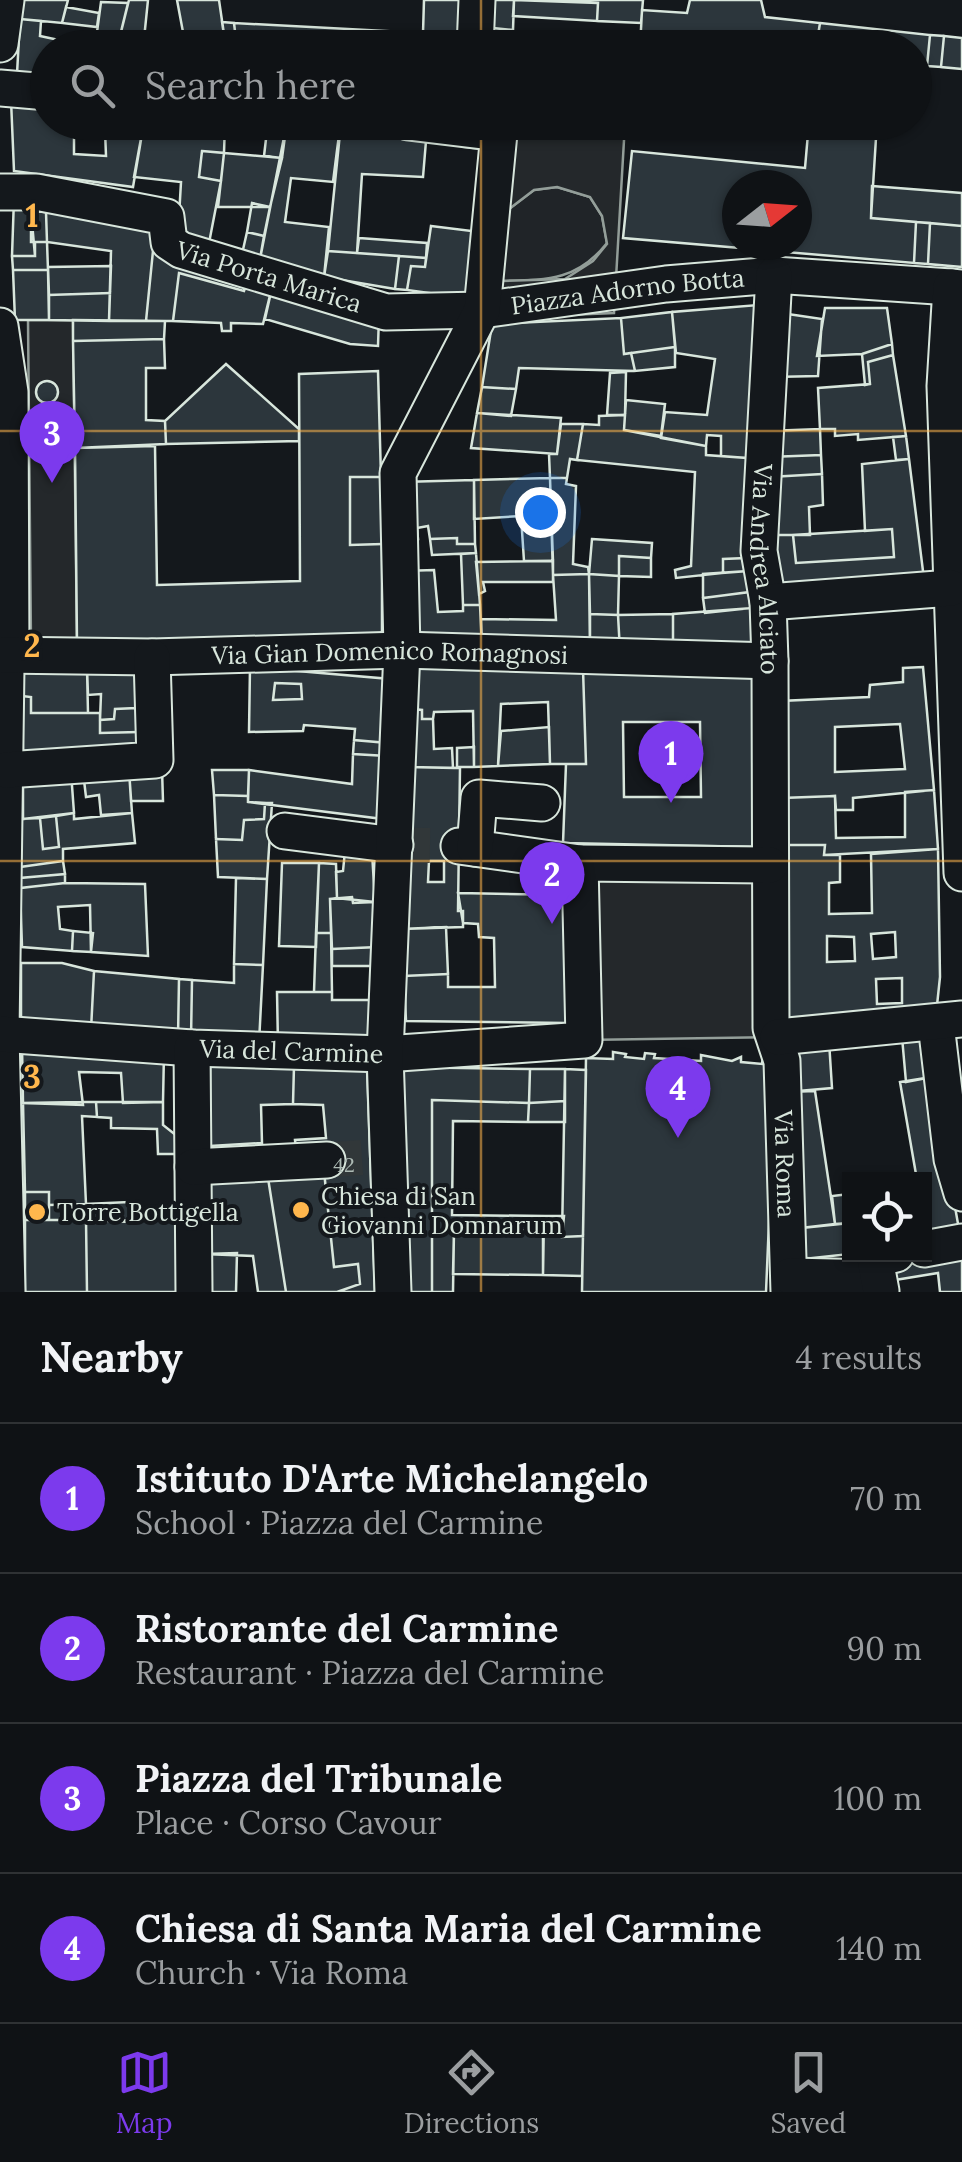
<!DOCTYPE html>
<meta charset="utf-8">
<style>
body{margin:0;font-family:Lora,serif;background:#181b1e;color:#f1f3f6}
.controls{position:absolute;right:30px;bottom:30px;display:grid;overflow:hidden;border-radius:0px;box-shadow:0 2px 8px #0004}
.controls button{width:90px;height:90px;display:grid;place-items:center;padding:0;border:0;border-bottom:2px solid #2f3234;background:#0f1215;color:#f1f3f6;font:50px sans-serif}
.compass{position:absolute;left:722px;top:170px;width:90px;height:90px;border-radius:50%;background:#0f1215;box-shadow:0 2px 8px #0004;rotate:73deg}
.you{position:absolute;left:540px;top:512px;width:35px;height:35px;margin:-25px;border:8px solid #fff;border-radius:50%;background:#1a73e8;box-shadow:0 0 0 15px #1a73e833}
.badge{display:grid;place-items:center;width:65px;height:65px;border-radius:50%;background:#7c3aed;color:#fff;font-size:32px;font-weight:700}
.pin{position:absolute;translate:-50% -82px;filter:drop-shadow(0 2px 5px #0008)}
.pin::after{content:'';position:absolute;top:52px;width:35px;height:30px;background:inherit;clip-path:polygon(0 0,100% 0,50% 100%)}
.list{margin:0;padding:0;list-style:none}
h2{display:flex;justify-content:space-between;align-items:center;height:130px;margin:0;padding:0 40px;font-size:42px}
h2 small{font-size:32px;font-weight:400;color:#9b9ea0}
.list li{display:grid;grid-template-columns:65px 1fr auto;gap:30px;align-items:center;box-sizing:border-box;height:150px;padding:0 40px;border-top:2px solid #2f3234}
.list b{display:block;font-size:38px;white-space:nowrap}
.list p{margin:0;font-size:32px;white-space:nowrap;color:#9b9ea0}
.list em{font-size:32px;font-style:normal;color:#9b9ea0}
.icon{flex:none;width:55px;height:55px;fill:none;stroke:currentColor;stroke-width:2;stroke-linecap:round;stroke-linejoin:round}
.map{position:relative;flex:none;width:962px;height:1292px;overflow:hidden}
.search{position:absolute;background:#0f1215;box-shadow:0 2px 8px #0004;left:30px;right:30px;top:30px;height:110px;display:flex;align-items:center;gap:25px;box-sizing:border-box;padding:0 35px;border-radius:55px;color:#9b9ea0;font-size:38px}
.sheet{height:730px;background:#0f1215}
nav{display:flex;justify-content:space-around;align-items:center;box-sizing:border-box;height:140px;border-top:2px solid #2f3234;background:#0f1215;font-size:28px;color:#9b9ea0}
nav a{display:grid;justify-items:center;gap:5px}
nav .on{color:#7c3aed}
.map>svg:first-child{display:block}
.green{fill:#202428;stroke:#939e99;stroke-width:2.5}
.parking{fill:#24282b;stroke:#939e99;stroke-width:2.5;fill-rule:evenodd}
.building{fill:#2c363c;stroke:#d8e6dc;stroke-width:2.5;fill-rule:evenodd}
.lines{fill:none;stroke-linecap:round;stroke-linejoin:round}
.minor-tunnel{stroke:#313739;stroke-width:35;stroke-dasharray:35 18;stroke-linecap:butt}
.minor-casing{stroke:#d8e6dc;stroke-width:39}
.minor{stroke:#14181c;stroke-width:35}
.grid{fill:none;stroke:#ffb74d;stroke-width:2.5;stroke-opacity:0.55}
.poi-dot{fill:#ffb74d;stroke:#14181c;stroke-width:4}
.labels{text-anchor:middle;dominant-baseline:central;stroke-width:8;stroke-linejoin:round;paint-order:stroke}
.number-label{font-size:20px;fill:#adbab4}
.street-label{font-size:25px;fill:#d8e6dc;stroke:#14181c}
.poi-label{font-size:25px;fill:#d8e6dc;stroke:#14181c;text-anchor:start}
.grid-label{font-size:32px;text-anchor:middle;font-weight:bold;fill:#ffb74d;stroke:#14181c;stroke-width:8;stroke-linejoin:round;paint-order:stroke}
</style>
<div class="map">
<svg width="962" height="1292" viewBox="0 0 962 1292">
<rect width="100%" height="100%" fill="#14181c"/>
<path class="green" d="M557 187 590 197 602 216 607 243C577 281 547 280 501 281L509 209 534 190Z"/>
<path class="parking" d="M466 123H625L614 313 473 319 490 150 464 147ZM557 187 590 197 602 216 607 244 593 261 565 279 502 281 509 209 534 190Z
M28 320H73L77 643H31Z
M580 864 770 865 778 1037 584 1040Z"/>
<path class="building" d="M23 0H68L62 23 20 19Z
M129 0H148L144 39 155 40V48H117Z
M177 0H219L226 48H186Z
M424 0H470L468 48H237L234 23 423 33Z
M484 0H514L513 30 483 27Z
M514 0 598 3 597 21 513 16Z
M547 0H643L641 23 597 21 598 3Z
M690 0H761L765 17 820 23 816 48H640L642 10 687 13Z
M101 2 128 3 117 48 95 47Z
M66 7 99 13 97 27 62 23Z
M20 19 41 21 40 36 96 48H48V79L17 74Z
M222 22 234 23 237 48H226Z
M820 23 930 35 927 66 914 65V48H816Z
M483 27 513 30 512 48H482Z
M930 35 944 36 941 67 927 66Z
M944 36 962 38V69L941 67Z
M48 99V122H144L133 187 14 171 11 100ZM74 127 105 130 106 156 74 154Z
M144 122H225L224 153 202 151 199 177 221 181 209 243 178 234 181 182 134 177Z
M268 122H287L282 158 264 156Z
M287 122 340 127 333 182 291 178 285 222 329 227 324 277 260 259Z
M809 122H877L871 218 916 222 914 263 623 238 632 151 805 168ZM737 185H797V245H737Z
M340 133 426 141 423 177 362 174 357 253 328 251Z
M202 151 224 153 221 181 199 177Z
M224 153 282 158 270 207H218Z
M872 186 962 193V226L871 218Z
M14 198 155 231 146 321H109L111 251 47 242 46 212 31 211 35 256H12Z
M252 203 270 207 264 236 247 232Z
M31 211 46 212 47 242H31Z
M916 222 930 223 928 264 914 263Z
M930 223 962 226V267L928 264Z
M431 226 480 232 473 299 407 290 411 266 425 267Z
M155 231 249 276 244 291 179 273 173 321H146Z
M247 232 264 236 260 259 242 254Z
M359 238 427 243 426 258 357 253Z
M35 242H47L48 270H13L12 256H35Z
M328 251 399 256 395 289 324 277Z
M399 256 426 258 425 267 411 266 407 290 395 289Z
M111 266 110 293 49 295 48 267Z
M13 270H48L49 320H15Z
M179 273 244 291 249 276 273 283 263 324 231 323V331H222L221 323 173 321Z
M273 283 379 316 378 346 350 344 265 319Z
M110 293 109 321 49 320V295Z
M758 305 747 458 721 456V436L707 435 706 446 661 438 665 412 707 415 715 359 676 353 672 312Z
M825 308H887L892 344 862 354 817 356Z
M672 312 675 347 624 354 621 318Z
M781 313 822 319 818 376 773 377Z
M621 318 624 354 631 353 635 371 519 368 516 389 482 387 492 324Z
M73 320 165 321 164 339 73 341Z
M164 339 165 368H146V420L165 421 166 444 75 448 73 341Z
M892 344 893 355 868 362 870 384 865 385 862 354Z
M675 347V367L635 371 631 353Z
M893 355 906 436 858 440V434L835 436V429H820L818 388 870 384 868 362Z
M226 364 299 429V441L166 444 165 421Z
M378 371 381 477H350V545L382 544V636L77 643 75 448 155 446 157 585 300 581 299 374Z
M626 372 625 415H607L610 373Z
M36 392a11 11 0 1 1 22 0a11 11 0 1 1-22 0Z
M482 387 516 389 511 416 477 413Z
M626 400 665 404 661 436 624 430Z
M477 413 561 418 557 454 471 448Z
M625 415 624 430 706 446V455L747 458 746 558 723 559V573L676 578 675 570 691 566 695 472 577 460 583 424 599 425V416Z
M561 424H583L577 460 570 459 567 478H550L549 454H557Z
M820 429 821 455 769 457 768 431Z
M906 436 909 459 896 460 893 437Z
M821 455 822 474 770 477 769 457Z
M909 459 924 579 774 587 772 535H793L796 563 894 557 892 529 865 531 862 464Z
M822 474 823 505 809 507 810 535H772L770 477Z
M350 477H381L382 544 350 545Z
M550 478 553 561H524L521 516 474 519V480Z
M550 478H567L566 484 576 486 573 564 588 567 589 574 553 575Z
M474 480 475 544H457V538L430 539 428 526 417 528 418 539H402L401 482Z
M892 529 894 557 796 563 793 535Z
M457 538V544H475L476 553 432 555 430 539Z
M592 539 652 543 651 558 619 556V576L589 574Z
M476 553 480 605H463L461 554Z
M619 556 651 558V577L619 576Z
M746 558 747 571 723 573V559Z
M553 561V582H483L485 591 479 594 476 562Z
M434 570 438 612 463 611V605H480L482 647 406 645 403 571Z
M747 571 750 592 703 598V574Z
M589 574 619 576 618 615 590 614Z
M589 574 590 650 482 647 481 619 556 620 553 575Z
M750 592 752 608 705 613 703 598Z
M752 608 758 647 673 652V614Z
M590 614 618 615 620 651 590 650Z
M673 614V652L620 651 618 615Z
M23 667 87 668 88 713H31V697L22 696Z
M250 667 390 679 387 743 354 740 355 729 304 725 303 731 249 732ZM275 683 301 684 302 699 273 700Z
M414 667 583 669 586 764H550L548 702 501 704 498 766 474 767 473 711 434 712 433 719H422V710L412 709Z
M923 667 934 790 853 798V810H836L835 796 782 798 780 701 869 697 870 685 903 682V668ZM900 724 905 769 835 772V727Z
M87 668 135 669 136 708 115 709 114 719 100 720 101 694 88 695Z
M583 669 754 670 758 847 563 843 566 764H586ZM623 722H700L701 797H624Z
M275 683 301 684 302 699 273 700Z
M22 696 31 697V713H100V733L138 732V753L23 759Z
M136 708 138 732 100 733V720L114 719 115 709Z
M412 709 422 710V719H433L434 749 452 748 453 768 409 767Z
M549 727 550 764 498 766 501 731Z
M354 740 387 743 386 756 353 754Z
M474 747V767H457V748Z
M353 754 386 756 383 819 248 802 249 770 352 784Z
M409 767 460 768 458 911H463V927L402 929ZM429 861H444V882H428Z
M162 769 163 801H131L129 770Z
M129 770 132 813 101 815 99 795 86 797 83 772Z
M212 770H249L248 796 214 795Z
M71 772 74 813 23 819V775Z
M934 790 938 849 824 855 825 845H783L782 798 835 796 836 838 905 837V792Z
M214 795 248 796V802L265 803 264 819 244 820 242 840 216 839Z
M265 803H272L267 879 218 877 216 839 242 840 244 820 264 819Z
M74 813V819L132 813 135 843 63 849V861L20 867 18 819 40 818 43 849 59 847 56 816Z
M56 816 59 847 43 849 40 818Z
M783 845H825L824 855H840V882L829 883V914L872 913 871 854 938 849 940 977 936 1015 786 1027ZM895 932 896 957 873 959 871 934ZM827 936 854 937 855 961 827 962ZM902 978V1003L877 1004 876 979Z
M345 851 372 852 375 902 337 898 336 872 343 871Z
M63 861 65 874 20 878V867Z
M282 863H319L316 947 279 946Z
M319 863 336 864 337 898 330 899 331 933H316Z
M65 874V883L20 888V878Z
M236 878 267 879 263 965 234 964Z
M65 883 145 884 148 956 91 952 90 905 58 907 60 929 73 931 72 951 22 947 20 888Z
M458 893 565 895 567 1023 406 1021 404 976 448 974V987H495L494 938 479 937 478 924 463 923Z
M352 897 353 903 375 902 378 947 332 949 330 899Z
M446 927 448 974 404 976 402 929Z
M73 931 93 933 91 952 72 951Z
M316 933H331L332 992H314Z
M378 947V966H332V949Z
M21 963H62L94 971 91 1030 21 1023Z
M234 964 263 965 259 1043 191 1039 192 980 234 983Z
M94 971 179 979 178 1038 91 1030Z
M179 979 192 980 191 1039 178 1038Z
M277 992H332V1000H378L377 1043 278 1045Z
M928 1035 932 1077 906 1082 902 1037Z
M829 1041 832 1088 787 1092 785 1042Z
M22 1045 164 1053 163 1102 123 1103 121 1073 79 1072 83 1105 23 1103Z
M613 1052 626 1054 625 1057 644 1059 645 1053 655 1054 654 1058 701 1061V1055L732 1061 741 1057V1062L762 1064 763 1056 776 1057 766 1292H582L586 1058 613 1059Z
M210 1061 294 1066 293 1104 261 1105 262 1143 210 1146Z
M294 1066 367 1068 375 1292H337L360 1284 358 1264 334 1267 324 1171 297 1159 295 1140 326 1138 323 1105 293 1104Z
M397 1067 530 1069 529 1103 432 1100V1292H402Z
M530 1069H565V1101L529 1103Z
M565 1069 586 1070 583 1236 562 1237Z
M932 1077 960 1235 924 1242V1180H917L900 1082Z
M815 1091 835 1224 792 1229 787 1092Z
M432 1100 529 1103 528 1122 453 1121 452 1215 544 1216 543 1231 454 1230 453 1292H432Z
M565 1101V1122H528L529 1103Z
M82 1102H96L97 1117 82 1116 86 1204 49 1205V1192H25L23 1103Z
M96 1102H163V1125L182 1140 184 1154H158L157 1129 111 1128V1118L97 1117Z
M324 1171 334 1267 358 1264 360 1284 337 1292H286L268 1178Z
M268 1178 286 1292H258L253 1256 205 1254 208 1184Z
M25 1192H49V1220H25Z
M850 1194V1223L835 1224 832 1196Z
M129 1202 130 1222 86 1220V1204Z
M86 1204V1220H49V1205Z
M544 1216H564L562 1237 583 1236 582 1276 543 1275Z
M25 1220H86L87 1292H25Z
M86 1220 187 1221V1292H87Z
M850 1223V1254L794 1260 792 1229Z
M454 1230 543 1231V1275L453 1274Z
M962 1252V1292H940L938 1273 895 1280 893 1262Z
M237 1253 236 1292H203L205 1254Z"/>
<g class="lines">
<path class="minor-tunnel" d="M395 845 459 846
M327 1160 370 1157"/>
<defs>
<g id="minor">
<path d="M0 44 6 0"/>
<path d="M475 48 477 0"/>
<path d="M0 88 48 92"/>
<path id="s1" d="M0 192H36L166 217 169 242 181 250 386 312 482 310 666 284 774 275 951 287"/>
<path id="s2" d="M774 275 759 551 768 602 770 661 771 1028 782 1061 789 1292"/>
<path d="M962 288 951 287 945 386 962 873"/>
<path d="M0 326 10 392 11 655 6 667 1 1034 7 1292"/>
<path d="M768 602 951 588"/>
<path id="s3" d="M0 655 152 657 402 650 770 661"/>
<path d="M6 770 155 760 152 657"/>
<path d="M285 831 395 845"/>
<path d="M459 846 580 863"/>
<path d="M475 848 479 798 542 803"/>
<path d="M936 1024 952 1159 962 1193"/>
<path id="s4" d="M0 1034 192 1048 385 1054 584 1040 580 863 770 865"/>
<path d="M778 1037 962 1019"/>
<path d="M192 1048 194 1292"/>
<path d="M193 1167 327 1160"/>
<path d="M924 1249 962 1242"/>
<path d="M790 1276 876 1278"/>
<path d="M881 1291 875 1259 896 1254"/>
<path d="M393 1292 385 1054 402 650 398 473 482 310 499 133 408 122"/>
</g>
</defs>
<use href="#minor" class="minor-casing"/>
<use href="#minor" class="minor"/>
</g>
<path class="grid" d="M481 0V48M481 122V1292M0 431H962M0 861H962"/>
<g class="poi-dot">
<circle cx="301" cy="1210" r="10"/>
<circle cx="37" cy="1212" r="10"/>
</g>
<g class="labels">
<g class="number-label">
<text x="344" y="1164">42</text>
</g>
<g class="street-label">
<text stroke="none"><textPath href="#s1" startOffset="300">Via Porta Marica</textPath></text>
<text stroke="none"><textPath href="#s1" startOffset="665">Piazza Adorno Botta</textPath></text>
<text stroke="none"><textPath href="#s2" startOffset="295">Via Andrea Alciato</textPath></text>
<text stroke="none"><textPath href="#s3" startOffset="390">Via Gian Domenico Romagnosi</textPath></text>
<text stroke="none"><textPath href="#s4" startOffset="292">Via del Carmine</textPath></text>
<text stroke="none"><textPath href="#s2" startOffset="892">Via Roma</textPath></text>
</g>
<g class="poi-label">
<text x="321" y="1196">Chiesa di San<tspan x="321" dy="29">Giovanni Domnarum</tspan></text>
<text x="57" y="1212">Torre Bottigella</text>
</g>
</g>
<g class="grid-label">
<text x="32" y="227">1</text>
<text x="32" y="657">2</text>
<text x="32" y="1088">3</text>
</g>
</svg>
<div class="controls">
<button><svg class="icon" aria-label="locate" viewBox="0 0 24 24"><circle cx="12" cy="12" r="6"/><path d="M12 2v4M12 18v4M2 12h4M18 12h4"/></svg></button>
</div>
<svg class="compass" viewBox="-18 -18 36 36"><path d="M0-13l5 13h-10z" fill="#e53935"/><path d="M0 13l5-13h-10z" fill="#9b9ea0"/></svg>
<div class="you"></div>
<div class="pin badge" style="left:671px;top:803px">1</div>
<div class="pin badge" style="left:552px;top:924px">2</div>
<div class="pin badge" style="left:52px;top:483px">3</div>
<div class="pin badge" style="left:678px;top:1138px">4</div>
<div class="search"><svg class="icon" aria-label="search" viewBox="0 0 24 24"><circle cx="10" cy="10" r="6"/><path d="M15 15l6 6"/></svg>Search here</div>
</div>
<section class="sheet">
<h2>Nearby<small>4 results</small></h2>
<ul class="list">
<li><span class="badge">1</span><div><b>Istituto D'Arte Michelangelo</b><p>School · Piazza del Carmine</p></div><em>70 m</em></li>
<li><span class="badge">2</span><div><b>Ristorante del Carmine</b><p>Restaurant · Piazza del Carmine</p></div><em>90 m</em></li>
<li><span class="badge">3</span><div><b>Piazza del Tribunale</b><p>Place · Corso Cavour</p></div><em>100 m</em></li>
<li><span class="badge">4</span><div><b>Chiesa di Santa Maria del Carmine</b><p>Church · Via Roma</p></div><em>140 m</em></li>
</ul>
</section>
<nav>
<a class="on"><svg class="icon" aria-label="map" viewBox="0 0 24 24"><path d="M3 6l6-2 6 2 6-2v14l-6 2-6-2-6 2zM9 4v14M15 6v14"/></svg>Map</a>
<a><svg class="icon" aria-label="directions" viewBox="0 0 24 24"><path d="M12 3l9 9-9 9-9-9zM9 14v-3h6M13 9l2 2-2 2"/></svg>Directions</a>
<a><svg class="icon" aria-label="saved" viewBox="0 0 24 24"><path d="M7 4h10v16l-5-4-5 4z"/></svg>Saved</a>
</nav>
